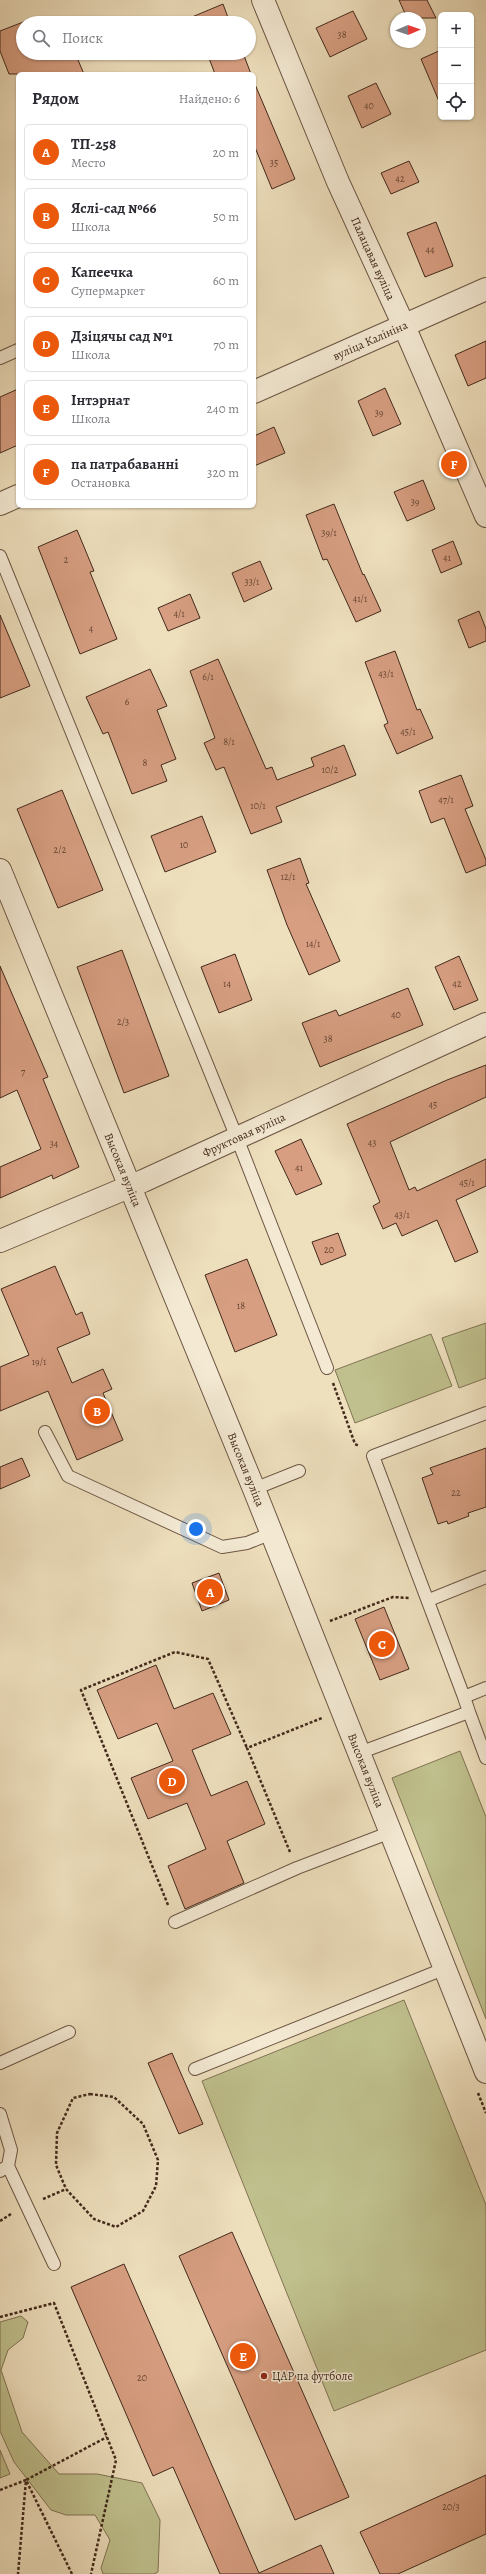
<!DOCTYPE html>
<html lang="ru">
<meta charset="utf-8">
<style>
body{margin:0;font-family:Alegreya,serif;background:#f2f2f3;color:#2b2b33}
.controls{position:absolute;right:12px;top:12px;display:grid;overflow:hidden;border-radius:6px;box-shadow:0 1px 3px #0004}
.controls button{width:36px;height:36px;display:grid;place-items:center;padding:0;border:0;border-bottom:1px solid #e1e1e2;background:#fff;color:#2b2b33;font:20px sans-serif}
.compass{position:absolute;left:390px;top:12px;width:36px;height:36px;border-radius:50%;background:#fff;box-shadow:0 1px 3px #0004;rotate:88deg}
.you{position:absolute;left:196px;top:1529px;width:14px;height:14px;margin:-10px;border:3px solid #fff;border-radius:50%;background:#1a73e8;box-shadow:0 0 0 6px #1a73e833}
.badge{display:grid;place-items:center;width:26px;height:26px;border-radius:50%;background:#ea580c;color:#fff;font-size:13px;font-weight:700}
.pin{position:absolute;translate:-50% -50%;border:2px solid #fff;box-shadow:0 1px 4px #0006}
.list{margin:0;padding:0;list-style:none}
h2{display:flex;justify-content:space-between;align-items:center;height:52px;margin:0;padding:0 16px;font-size:17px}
h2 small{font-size:13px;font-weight:400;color:#7c7c81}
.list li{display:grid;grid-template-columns:26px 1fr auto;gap:12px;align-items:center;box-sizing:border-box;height:56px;margin:0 8px 8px;padding:0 8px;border:1px solid #e1e1e2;border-radius:6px}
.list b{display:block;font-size:15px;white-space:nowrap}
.list p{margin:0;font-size:13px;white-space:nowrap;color:#7c7c81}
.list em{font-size:13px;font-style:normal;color:#7c7c81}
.icon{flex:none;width:22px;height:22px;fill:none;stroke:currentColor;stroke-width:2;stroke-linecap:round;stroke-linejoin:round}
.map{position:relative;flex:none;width:486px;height:2574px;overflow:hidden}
.search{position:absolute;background:#fff;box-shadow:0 1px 3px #0004;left:16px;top:16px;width:240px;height:44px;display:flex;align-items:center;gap:10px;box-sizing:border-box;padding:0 14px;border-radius:22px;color:#7c7c81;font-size:15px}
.panel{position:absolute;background:#fff;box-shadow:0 1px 3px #0004;left:16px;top:72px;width:240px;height:436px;border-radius:6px}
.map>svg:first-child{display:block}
.green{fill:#bfc08d;stroke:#807454}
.building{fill:#d79e81;stroke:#42291c}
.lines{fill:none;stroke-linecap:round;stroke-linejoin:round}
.lane-casing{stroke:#6d5644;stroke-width:14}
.street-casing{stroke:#6d5644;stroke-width:24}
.path{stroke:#42291c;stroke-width:2.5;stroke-dasharray:3 2;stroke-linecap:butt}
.lane{stroke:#f4ead4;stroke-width:12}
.street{stroke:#f4ead4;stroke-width:22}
.poi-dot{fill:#8f2418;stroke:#f4ead4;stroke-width:1.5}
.labels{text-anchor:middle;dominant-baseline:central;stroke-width:3;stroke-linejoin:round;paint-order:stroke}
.number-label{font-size:10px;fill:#674635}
.street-label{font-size:12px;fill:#42291c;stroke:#f4ead4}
.poi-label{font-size:12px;fill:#42291c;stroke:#f4ead4;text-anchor:start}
</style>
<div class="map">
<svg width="486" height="2574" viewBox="0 0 486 2574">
<rect width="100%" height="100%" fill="#eedfbd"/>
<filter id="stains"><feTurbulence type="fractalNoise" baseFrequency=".005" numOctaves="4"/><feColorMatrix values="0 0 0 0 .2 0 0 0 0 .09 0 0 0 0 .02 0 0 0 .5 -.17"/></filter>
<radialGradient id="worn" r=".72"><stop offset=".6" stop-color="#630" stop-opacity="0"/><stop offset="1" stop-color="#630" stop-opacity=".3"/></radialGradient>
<path class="green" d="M486 1323V1378L459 1388 442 1338Z
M431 1334 452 1386 355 1423 335 1370Z
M460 1751 486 1817V2019L392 1778Z
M404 2000 486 2205V2350L334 2411 202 2081Z
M21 2316 28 2322 23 2338 8 2350 1 2370 22 2432 59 2474H97L142 2483 160 2520 158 2572 154 2574H103L101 2568 110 2540 95 2515H66L51 2510 14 2462 0 2431V2322Z
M0 2450 10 2474 0 2478Z"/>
<path class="building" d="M399 0H427L436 18H407Z
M223 4 230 23H195L192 17Z
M353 11 367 39 330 57 316 28Z
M31 19 33 23H23V53H75L84 74H9L0 51V31Z
M441 50V106L421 59Z
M207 53H243L251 74H215Z
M254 82 295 179 272 189 254 145Z
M376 83 391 114 362 128 348 96Z
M409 161 419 182 391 194 381 173Z
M436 222 453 266 425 277 407 233Z
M486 341V378L468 386 455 355Z
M385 388 401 424 373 436 358 401Z
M18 389V445L0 453V397Z
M274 427 285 453 254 466V436Z
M423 480 435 509 407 521 394 492Z
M334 504 363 575 364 574 381 611 356 622 327 559 323 560 306 515Z
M77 530 94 571 90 572 117 639 80 654 38 547Z
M453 541 462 564 441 573 432 550Z
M260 561 272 589 244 602 232 573Z
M190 594 200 618 168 631 158 608Z
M479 611 486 629V641L469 648 458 620Z
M0 615 30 686 0 698Z
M395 651 417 710 420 709 433 738 397 754 384 725 388 723 365 662Z
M218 659 266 769 272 767 277 780 314 766 311 758 344 745 356 775 276 807 282 822 251 834 224 767 216 770 204 743 215 738 190 671Z
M150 669 167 706 157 710 176 759 161 765 167 781 132 794 108 732 103 734 86 697Z
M461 775 473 806 465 809 486 860V865L466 873 444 818 431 823 419 791Z
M62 790 103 890 58 908 17 809Z
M202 816 216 852 165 872 151 836Z
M300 858 309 883 306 884 340 961 309 975 287 925 267 870Z
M122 950 169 1076 124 1093 77 967Z
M235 954 252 1000 219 1013 201 967Z
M459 956 478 1000 454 1010 435 967Z
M0 966 48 1077 43 1079 79 1167 53 1179 52 1175 0 1198V1167L41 1149 17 1090 0 1098Z
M408 988 423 1025 320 1067 302 1023 336 1010 339 1016Z
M486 1065V1097L390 1142 409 1190 415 1187 417 1191 486 1159V1186L456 1200 478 1252 455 1262 437 1220 402 1236 396 1223 383 1229 373 1206 380 1202 347 1124 447 1080Z
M301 1139 322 1184 296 1195 275 1151Z
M338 1233 346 1255 321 1265 312 1242Z
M247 1259 277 1335 235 1352 205 1275Z
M55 1266 76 1315 82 1312 90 1334 57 1348 72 1383 103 1369 112 1389 103 1393 123 1440 77 1460 48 1391 0 1411V1367L29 1355 1 1289Z
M486 1448V1507L468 1513 469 1516 448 1524 447 1521 438 1524 422 1478 433 1474 430 1468Z
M22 1458 30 1476 0 1489V1467Z
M219 1573 229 1600 202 1611 192 1583Z
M384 1607 409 1669 380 1680 355 1619Z
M156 1665 174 1709 213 1693 231 1734 192 1750 211 1796 247 1781 265 1824 227 1841 244 1883 185 1909 168 1866 206 1849 187 1803 148 1819 131 1778 173 1761 157 1723 118 1739 97 1690Z
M172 2053 203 2124 179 2134 148 2063Z
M232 2232 349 2497 295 2520 179 2256Z
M124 2264 259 2573 321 2545 334 2574H220L173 2467 153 2476 71 2287Z
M486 2475V2534L398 2574H380L360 2532Z"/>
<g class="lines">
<defs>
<path id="lane" d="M0 358 18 350
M0 556 237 1138 327 1368
M45 1432 68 1476 222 1547 247 1543 272 1533
M254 1489 299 1471
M429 1600 486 1577
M464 1697 373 1456 486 1413
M469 1712 486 1758
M359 1753 469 1712 464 1697 486 1688
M175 1922 297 1868 391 1832
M0 2063 69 2032
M195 2069 446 1968
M0 2114 11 2150 8 2166
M0 2171 8 2166 54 2264"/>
<g id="street">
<path id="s1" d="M263 0 338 182 404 326 486 516"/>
<path id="s2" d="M254 392 486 289"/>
<path d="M0 504 18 496"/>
<path id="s3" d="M0 870 254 1489 486 2072"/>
<path id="s4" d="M0 1241 143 1181 486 1024"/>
</g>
</defs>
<use href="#lane" class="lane-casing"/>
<use href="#street" class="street-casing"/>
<path class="path" d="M333 1383 355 1444 359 1446
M330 1621 393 1597 409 1598
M290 1852 247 1748 322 1718
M168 1905 81 1690 175 1652 208 1659 247 1748
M478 2093 486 2113
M90 2094 114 2097 143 2124 158 2160 156 2186 143 2211 116 2227 94 2219 66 2189 56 2165 57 2133 73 2098Z
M43 2199 66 2189
M0 2221 11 2214
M0 2317 54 2303 116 2460 91 2574
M0 2490 26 2480 18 2574
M72 2574 26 2480 107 2437"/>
<use href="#lane" class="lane"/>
<use href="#street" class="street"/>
</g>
<circle class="poi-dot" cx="264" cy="2376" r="4"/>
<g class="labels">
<g class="number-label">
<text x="342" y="34">38</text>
<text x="369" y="105">40</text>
<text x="274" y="162">35</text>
<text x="400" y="178">42</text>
<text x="430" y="249">44</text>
<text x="379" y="412">39</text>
<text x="415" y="501">39</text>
<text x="329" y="532">39/1</text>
<text x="447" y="557">41</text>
<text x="66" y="559">2</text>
<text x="252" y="581">33/1</text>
<text x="360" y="598">41/1</text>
<text x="179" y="613">4/1</text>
<text x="91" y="628">4</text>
<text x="386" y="673">43/1</text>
<text x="208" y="676">6/1</text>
<text x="127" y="701">6</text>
<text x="408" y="731">45/1</text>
<text x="229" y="741">8/1</text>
<text x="145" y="762">8</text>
<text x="330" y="769">10/2</text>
<text x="446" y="799">47/1</text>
<text x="258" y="805">10/1</text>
<text x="184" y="844">10</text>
<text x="60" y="849">2/2</text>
<text x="288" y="876">12/1</text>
<text x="313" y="943">14/1</text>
<text x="227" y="983">14</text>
<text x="457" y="983">42</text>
<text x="396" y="1014">40</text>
<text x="123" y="1021">2/3</text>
<text x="328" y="1038">38</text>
<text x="23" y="1071">7</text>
<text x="433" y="1104">45</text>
<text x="372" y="1142">43</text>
<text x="54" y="1143">34</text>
<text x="299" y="1167">41</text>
<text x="467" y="1182">45/1</text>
<text x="402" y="1214">43/1</text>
<text x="329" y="1249">20</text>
<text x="241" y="1305">18</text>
<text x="39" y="1361">19/1</text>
<text x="456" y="1492">22</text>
<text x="142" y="2377">20</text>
<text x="451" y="2506">20/3</text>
</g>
<g class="street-label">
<text stroke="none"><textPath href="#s1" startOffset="281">Палацавая вуліца</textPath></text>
<text stroke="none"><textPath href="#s2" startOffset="127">вуліца Калініна</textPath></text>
<text stroke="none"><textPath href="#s4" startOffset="266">Фруктовая вуліца</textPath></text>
<text stroke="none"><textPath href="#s3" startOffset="324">Высокая вуліца</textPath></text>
<text stroke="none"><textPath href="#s3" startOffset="648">Высокая вуліца</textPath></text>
<text stroke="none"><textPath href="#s3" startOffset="972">Высокая вуліца</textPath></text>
</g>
<g class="poi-label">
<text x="272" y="2376">ЦАР па футболе</text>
</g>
</g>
<rect width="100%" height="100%" filter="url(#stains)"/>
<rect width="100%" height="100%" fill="url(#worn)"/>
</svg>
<div class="controls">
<button>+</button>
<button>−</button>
<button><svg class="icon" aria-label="locate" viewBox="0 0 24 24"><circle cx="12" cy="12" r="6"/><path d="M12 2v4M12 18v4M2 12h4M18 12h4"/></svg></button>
</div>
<svg class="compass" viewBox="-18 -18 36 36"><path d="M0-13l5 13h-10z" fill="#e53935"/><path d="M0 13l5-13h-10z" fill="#7c7c81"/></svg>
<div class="you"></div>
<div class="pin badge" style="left:210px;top:1592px">A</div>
<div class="pin badge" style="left:97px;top:1411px">B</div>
<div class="pin badge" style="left:382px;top:1644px">C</div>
<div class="pin badge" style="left:172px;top:1781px">D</div>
<div class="pin badge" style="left:243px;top:2356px">E</div>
<div class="pin badge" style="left:454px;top:464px">F</div>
<div class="search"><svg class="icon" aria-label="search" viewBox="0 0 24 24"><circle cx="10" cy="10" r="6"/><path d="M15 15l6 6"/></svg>Поиск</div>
<section class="panel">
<h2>Рядом<small>Найдено: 6</small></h2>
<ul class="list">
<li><span class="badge">A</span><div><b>ТП-258</b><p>Место</p></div><em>20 m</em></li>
<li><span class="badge">B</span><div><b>Яслі-сад №66</b><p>Школа</p></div><em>50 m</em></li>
<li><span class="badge">C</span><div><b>Капеечка</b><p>Супермаркет</p></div><em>60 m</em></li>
<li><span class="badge">D</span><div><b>Дзіцячы сад №1</b><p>Школа</p></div><em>70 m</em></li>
<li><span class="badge">E</span><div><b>Інтэрнат</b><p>Школа</p></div><em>240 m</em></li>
<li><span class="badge">F</span><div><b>па патрабаванні</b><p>Остановка</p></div><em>320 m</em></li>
</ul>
</section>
</div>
